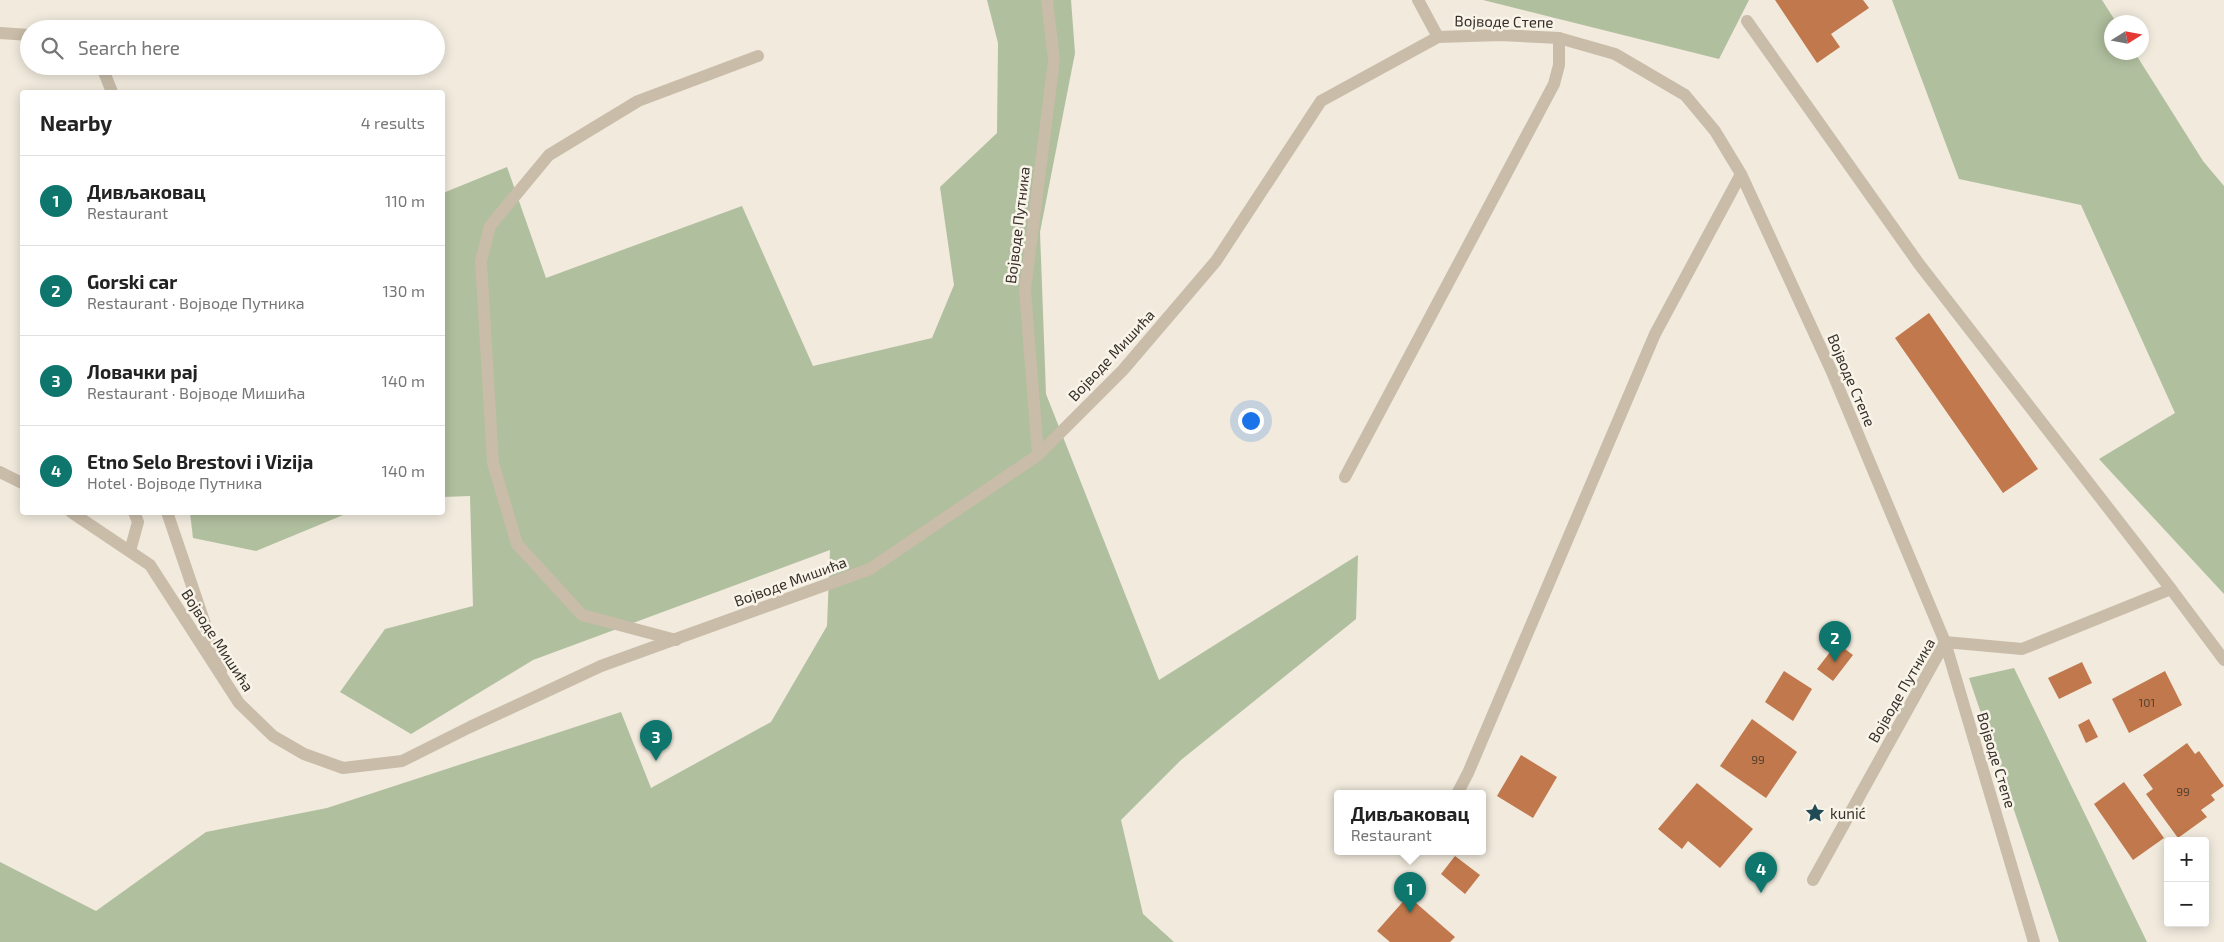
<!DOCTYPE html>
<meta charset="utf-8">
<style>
body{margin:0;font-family:"Exo 2",sans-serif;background:#f2f2f2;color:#222}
.controls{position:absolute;right:15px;bottom:15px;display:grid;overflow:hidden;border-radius:5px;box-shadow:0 2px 12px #0003}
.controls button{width:45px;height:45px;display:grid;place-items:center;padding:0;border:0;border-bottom:1px solid #e0e0e0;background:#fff;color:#222;font:25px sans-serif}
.compass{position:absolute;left:2104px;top:15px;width:45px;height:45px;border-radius:50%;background:#fff;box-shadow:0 2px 12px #0003;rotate:79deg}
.you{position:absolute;left:1250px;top:420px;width:18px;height:18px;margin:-12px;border:4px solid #fff;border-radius:50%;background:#1a73e8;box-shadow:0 0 0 8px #1a73e833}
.badge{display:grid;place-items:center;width:32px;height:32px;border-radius:50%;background:#0f766e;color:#fff;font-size:16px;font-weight:700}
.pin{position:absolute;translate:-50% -41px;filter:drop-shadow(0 1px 2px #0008)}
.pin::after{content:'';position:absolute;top:26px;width:18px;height:15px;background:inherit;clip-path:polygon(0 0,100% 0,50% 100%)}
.popup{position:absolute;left:1334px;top:790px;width:152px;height:65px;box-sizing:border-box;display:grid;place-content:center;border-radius:5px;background:#fff;filter:drop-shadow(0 1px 4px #0005);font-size:16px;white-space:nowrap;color:#767676}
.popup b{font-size:19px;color:#222}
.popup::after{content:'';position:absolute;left:50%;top:100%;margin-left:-10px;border:10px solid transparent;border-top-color:#fff}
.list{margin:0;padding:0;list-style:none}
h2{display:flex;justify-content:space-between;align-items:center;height:65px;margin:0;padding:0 20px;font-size:21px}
h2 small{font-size:16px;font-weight:400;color:#767676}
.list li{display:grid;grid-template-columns:32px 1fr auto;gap:15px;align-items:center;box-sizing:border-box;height:90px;padding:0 20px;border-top:1px solid #e0e0e0}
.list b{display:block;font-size:19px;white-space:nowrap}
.list p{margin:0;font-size:16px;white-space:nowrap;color:#767676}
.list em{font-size:16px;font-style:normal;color:#767676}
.icon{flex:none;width:28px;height:28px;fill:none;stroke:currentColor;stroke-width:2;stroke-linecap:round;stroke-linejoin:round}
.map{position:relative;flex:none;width:2224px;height:942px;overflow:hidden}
.search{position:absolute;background:#fff;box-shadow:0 2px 12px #0003;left:20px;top:20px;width:425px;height:55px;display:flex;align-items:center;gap:12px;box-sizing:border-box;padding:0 18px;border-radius:28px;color:#767676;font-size:19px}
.panel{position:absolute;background:#fff;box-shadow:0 2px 12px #0003;left:20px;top:90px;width:425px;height:425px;border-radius:5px}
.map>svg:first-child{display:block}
.green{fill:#b0bf9e}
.building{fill:#c0784c}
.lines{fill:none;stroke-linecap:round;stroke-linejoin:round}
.lane{stroke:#c9bca9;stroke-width:12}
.street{stroke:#c9bca9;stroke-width:12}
.labels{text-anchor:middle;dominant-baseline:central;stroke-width:5;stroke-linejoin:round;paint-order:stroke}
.number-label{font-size:12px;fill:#584132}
.street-label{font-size:15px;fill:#362f29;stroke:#f9f4e9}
.poi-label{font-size:15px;fill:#362f29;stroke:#f9f4e9;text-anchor:start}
</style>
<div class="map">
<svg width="2224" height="942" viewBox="0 0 2224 942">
<rect width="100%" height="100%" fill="#f1eadd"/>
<path class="green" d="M987 0H1071L1075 53 1040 232 1046 394 1159 680 1358 555 1356 619 1181 760 1121 820 1143 914 1174 942H0V862L96 911 206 832 327 808 621 712 651 788 771 722 827 626 830 550 533 660 411 734 340 692 385 629 473 606 470 496 443 497V193L507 167 546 278 742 206 813 366 932 338 954 285 940 187 997 133 998 43Z
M1483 0H1749L1719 59Z
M1892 0H2102L2116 22H2112V52L2135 53 2203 161 2224 186V594L2099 459 2175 413 2081 205 1959 179Z
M190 513V512L348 513 256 551 193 538Z
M2014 668 2147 942H2059L1969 678Z"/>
<path class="building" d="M1775 0H1863L1869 8 1831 34 1840 47 1817 63Z
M1929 313 2038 469 2003 493 1895 338Z
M1837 643 1853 655 1833 681 1817 669Z
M2082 662 2092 683 2059 699 2048 678Z
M1784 671 1812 689 1793 721 1765 702Z
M2165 671 2182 705 2129 733 2112 699Z
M1752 719 1797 752 1766 798 1720 766Z
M2089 719 2098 737 2086 743 2078 725Z
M2187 743 2195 754 2199 751 2224 786 2211 795 2215 800 2201 810 2207 817 2178 838 2146 794 2153 789 2143 775Z
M1521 755 1557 777 1533 818 1497 796Z
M2124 782 2164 838 2133 860 2094 804Z
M1697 783 1753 829 1720 868 1688 841 1682 849 1658 829Z
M1455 856 1480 875 1465 894 1441 874Z
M1408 896 1455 937 1450 942H1390L1377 931Z"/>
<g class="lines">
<path class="lane" d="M1747 21 1919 264 2171 589
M0 33 29 35
M98 66 104 72 112 92
M1345 477 1554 84 1559 65V38
M167 512 221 671
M130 551 138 522 134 512
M676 640 582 615 517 544 493 463 481 261 490 226 549 155 638 101 758 56"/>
<path class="street" d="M1418 0 1438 37
M1038 455 1025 290 1054 60 1047 0
M0 472 22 483
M71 512 150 565 239 703 273 736 304 754 343 768 402 761 470 727 601 666 870 569 1038 455 1123 370 1216 261 1321 101 1438 37 1500 35 1559 38 1615 54 1685 95 1715 131 1741 174 1832 372 1945 642 2034 942
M1457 794 1468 773 1655 334 1741 174
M1813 880 1945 642 2022 649 2171 589 2224 660"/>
</g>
<defs>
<symbol id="sight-bare" viewBox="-9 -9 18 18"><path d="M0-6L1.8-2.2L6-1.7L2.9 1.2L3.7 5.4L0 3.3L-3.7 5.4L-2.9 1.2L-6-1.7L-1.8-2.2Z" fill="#204b56" stroke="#f9f4e9" stroke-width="2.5" paint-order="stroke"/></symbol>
</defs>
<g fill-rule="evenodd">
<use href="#sight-bare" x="1801" y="799" width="28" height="28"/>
</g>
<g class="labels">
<g class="number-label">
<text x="2147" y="702">101</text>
<text x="1758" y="759">99</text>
<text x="2183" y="791">99</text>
</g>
<g class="street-label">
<text transform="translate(1504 21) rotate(1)">Војводе Степе</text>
<text transform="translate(1017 225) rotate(-83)">Војводе Путника</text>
<text transform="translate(1111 355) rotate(-47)">Војводе Мишића</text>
<text transform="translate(1852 380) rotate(67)">Војводе Степе</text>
<text transform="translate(790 581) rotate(-20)">Војводе Мишића</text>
<text transform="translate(218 640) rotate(57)">Војводе Мишића</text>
<text transform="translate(1901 690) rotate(-60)">Војводе Путника</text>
<text transform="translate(1997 760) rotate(73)">Војводе Степе</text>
</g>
<g class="poi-label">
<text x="1830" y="813">kunić</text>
</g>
</g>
</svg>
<div class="controls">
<button>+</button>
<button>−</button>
</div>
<svg class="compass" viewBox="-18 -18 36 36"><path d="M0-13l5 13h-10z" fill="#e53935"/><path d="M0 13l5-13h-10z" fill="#767676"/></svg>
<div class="you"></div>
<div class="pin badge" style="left:1410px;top:913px">1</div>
<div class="popup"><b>Дивљаковац</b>Restaurant</div>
<div class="pin badge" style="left:1835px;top:662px">2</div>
<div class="pin badge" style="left:656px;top:761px">3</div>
<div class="pin badge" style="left:1761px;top:893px">4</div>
<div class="search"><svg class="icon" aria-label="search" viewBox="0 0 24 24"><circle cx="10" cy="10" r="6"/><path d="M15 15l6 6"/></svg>Search here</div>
<section class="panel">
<h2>Nearby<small>4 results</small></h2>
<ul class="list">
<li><span class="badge">1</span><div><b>Дивљаковац</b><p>Restaurant</p></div><em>110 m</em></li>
<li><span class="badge">2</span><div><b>Gorski car</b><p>Restaurant · Војводе Путника</p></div><em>130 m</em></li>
<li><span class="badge">3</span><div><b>Ловачки рај</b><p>Restaurant · Војводе Мишића</p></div><em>140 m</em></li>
<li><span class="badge">4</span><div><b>Etno Selo Brestovi i Vizija</b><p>Hotel · Војводе Путника</p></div><em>140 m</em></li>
</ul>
</section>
</div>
